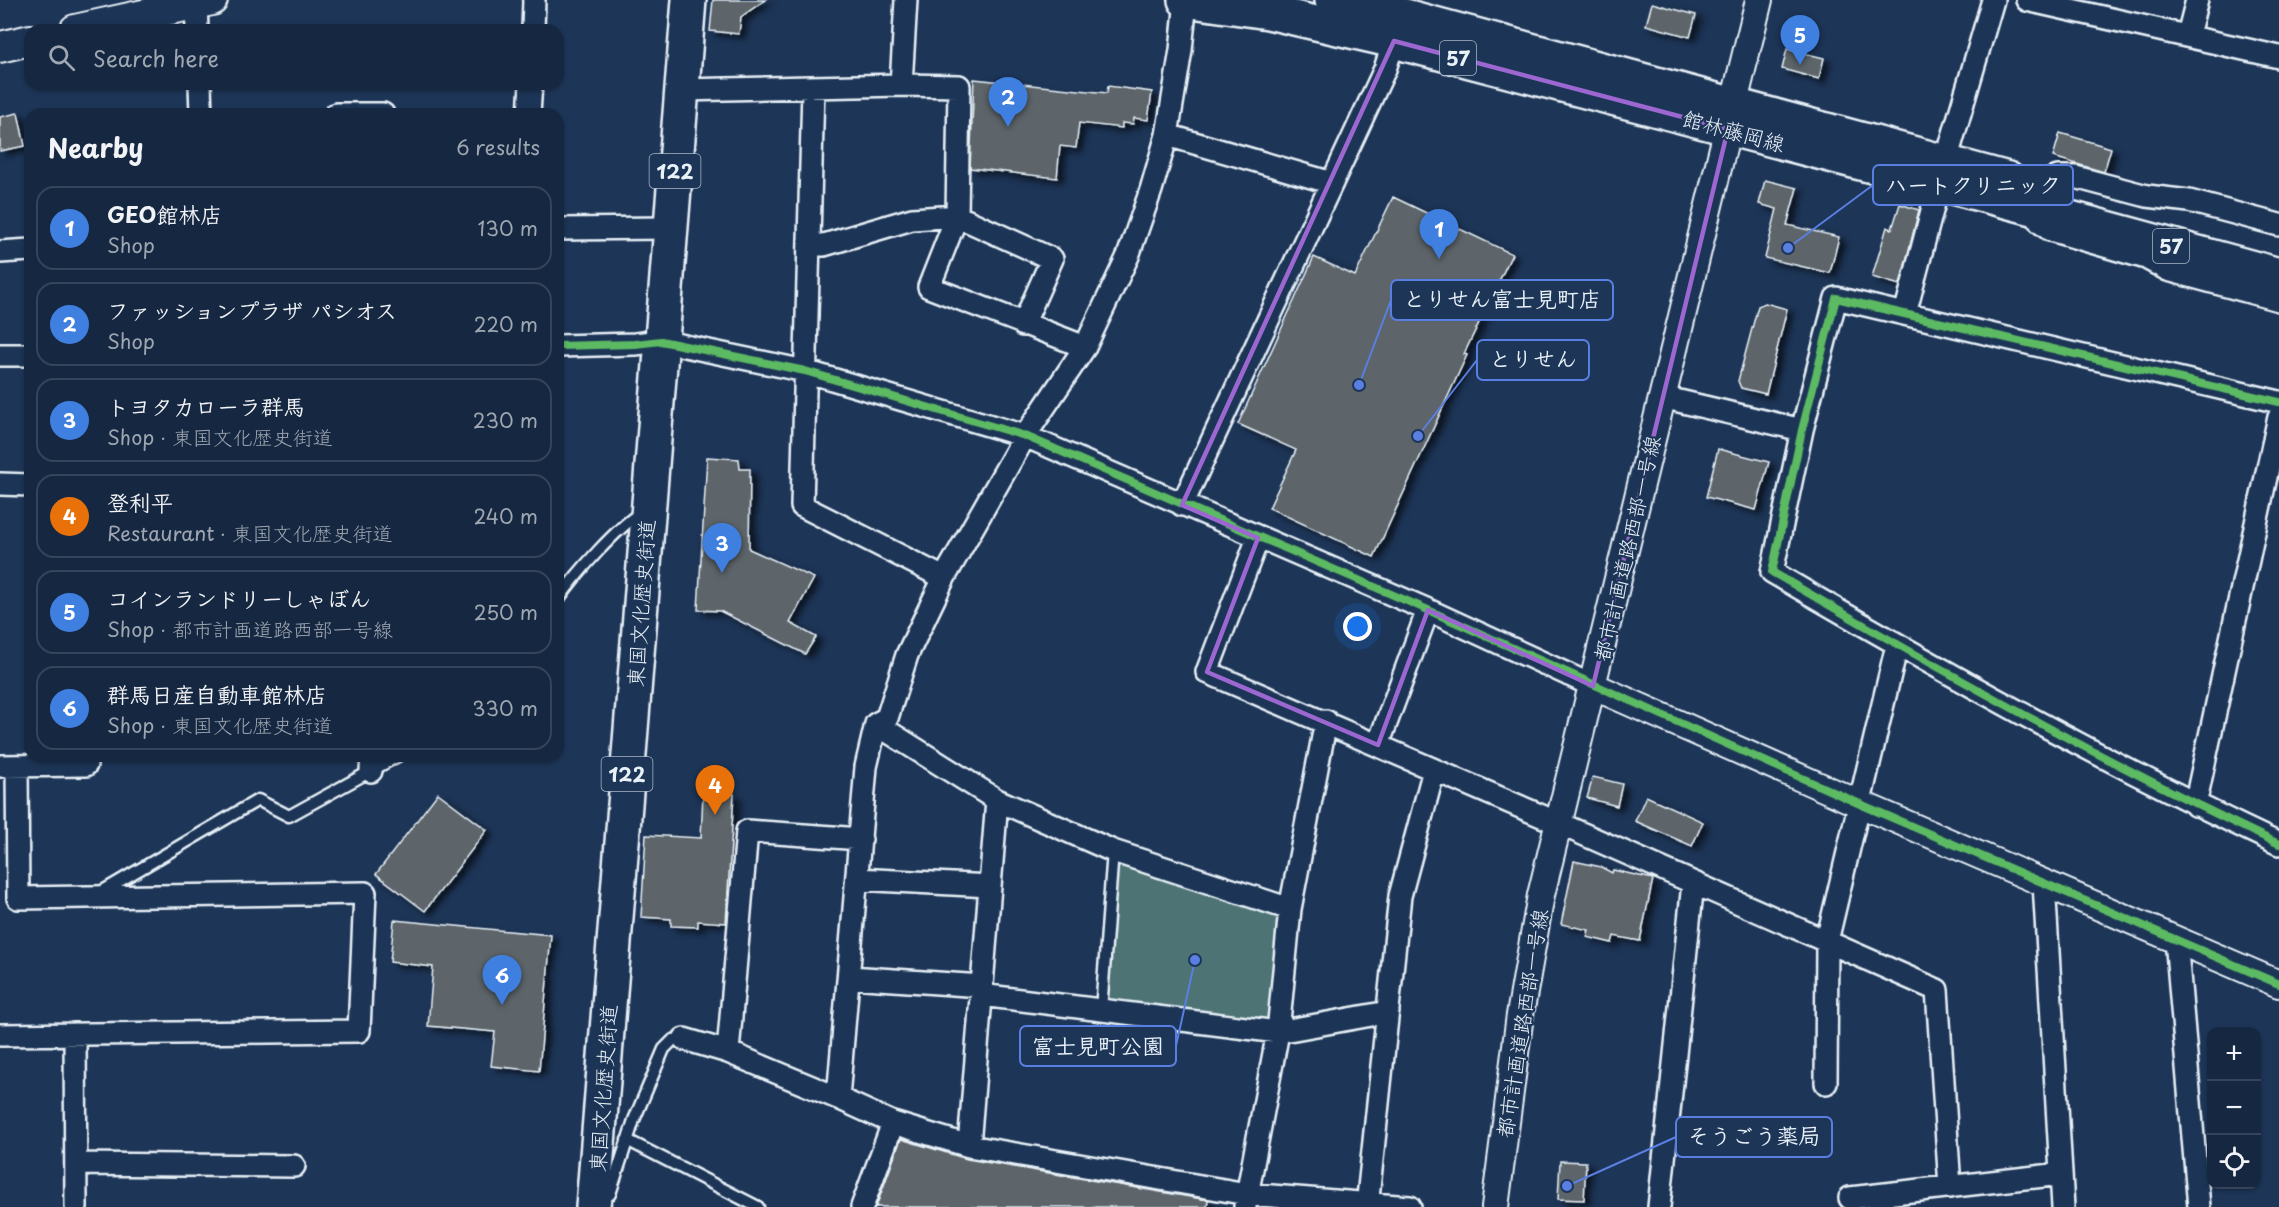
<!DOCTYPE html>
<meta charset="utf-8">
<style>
body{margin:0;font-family:"Playpen Sans","Klee One",sans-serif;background:#1f3048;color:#f1f3f6}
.controls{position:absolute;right:18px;bottom:18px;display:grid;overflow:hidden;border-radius:12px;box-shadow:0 2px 4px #0004}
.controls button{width:54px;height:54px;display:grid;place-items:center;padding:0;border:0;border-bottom:2px solid #35445a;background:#162841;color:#f1f3f6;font:30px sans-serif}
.you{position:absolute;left:1358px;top:627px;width:21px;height:21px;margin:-15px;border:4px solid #fff;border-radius:50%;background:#1a73e8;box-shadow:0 0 0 9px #1a73e833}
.badge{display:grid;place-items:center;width:39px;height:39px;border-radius:50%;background:#8abfa5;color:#fff;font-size:20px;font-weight:700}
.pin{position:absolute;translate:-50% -50px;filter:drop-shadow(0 2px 3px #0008)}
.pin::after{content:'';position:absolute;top:32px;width:21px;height:18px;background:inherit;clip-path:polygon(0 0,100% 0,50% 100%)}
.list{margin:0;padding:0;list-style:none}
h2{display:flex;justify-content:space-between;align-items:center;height:78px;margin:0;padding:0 24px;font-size:26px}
h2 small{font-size:20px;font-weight:400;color:#9ea6b1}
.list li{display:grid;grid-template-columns:39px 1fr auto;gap:18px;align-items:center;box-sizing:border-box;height:84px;margin:0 12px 12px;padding:0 12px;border:2px solid #35445a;border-radius:18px}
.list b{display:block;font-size:22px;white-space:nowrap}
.list p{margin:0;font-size:20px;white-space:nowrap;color:#9ea6b1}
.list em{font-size:20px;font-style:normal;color:#9ea6b1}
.icon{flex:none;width:33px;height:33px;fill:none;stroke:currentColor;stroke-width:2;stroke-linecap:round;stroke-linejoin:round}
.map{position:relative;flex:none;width:2279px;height:1207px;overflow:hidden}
.search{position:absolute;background:#162841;box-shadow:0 2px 4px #0004;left:24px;top:24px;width:540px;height:66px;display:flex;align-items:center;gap:15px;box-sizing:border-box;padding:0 21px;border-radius:18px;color:#9ea6b1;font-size:22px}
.panel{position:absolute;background:#162841;box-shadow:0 2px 4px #0004;left:24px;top:108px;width:540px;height:654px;border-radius:18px}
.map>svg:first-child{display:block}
.park{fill:#4d7375;stroke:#9ab2b6;stroke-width:1.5}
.building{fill:#5d656a;stroke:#e8f1f8;stroke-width:1.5;filter:url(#shadow)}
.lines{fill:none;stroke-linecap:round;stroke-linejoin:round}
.service-casing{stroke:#e8f1f8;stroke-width:15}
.minor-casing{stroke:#e8f1f8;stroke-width:26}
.tertiary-casing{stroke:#e8f1f8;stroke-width:30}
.secondary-casing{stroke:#e8f1f8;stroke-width:34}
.primary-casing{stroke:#e8f1f8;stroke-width:38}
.trunk-casing{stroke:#e8f1f8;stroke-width:38}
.service{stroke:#1d3557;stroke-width:10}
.minor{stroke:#1d3557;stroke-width:21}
.tertiary{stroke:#1d3557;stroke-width:26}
.secondary{stroke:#1d3557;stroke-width:30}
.primary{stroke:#1d3557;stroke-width:33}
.trunk{stroke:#1d3557;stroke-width:33}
.cycleway-casing{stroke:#1d3557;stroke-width:11}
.cycleway{stroke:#5cba63;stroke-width:8}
.marked{fill:none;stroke:#9c67d0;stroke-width:4.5;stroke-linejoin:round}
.labels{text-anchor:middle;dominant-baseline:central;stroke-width:4.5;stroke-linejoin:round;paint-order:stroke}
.shield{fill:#1d3557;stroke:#abb9c8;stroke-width:1.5}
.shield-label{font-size:20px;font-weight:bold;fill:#e8f1f8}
.street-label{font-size:21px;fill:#e8f1f8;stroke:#1d3557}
.leader{fill:none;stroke:#5a7fe2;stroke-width:2}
.callout-dot{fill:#5a7fe2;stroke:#1d3557;stroke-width:2}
.callout{fill:#1d3557;stroke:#5a7fe2;stroke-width:2}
.callout-label{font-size:22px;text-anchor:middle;font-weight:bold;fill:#e8f1f8}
</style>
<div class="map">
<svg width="2279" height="1207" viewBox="0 0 2279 1207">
<defs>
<filter id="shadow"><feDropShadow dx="6" dy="4" stdDeviation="3" flood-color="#0009"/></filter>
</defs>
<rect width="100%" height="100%" fill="#1d3557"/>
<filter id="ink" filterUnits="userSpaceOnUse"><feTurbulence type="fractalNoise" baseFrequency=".0167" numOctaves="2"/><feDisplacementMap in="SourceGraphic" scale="12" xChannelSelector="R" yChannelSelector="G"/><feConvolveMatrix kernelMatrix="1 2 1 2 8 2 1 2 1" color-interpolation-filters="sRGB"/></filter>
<g filter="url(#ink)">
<path class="park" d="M1113 851 1290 909 1278 1032 1101 1010Z"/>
<path class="building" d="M713 0H765L741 17 739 34 710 31Z
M1652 3 1696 15 1690 37 1646 25Z
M1787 49 1824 58 1819 79 1782 69Z
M974 79 1107 93 1108 86 1152 92 1148 120 1134 118 1133 124 1122 123V128L1079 123 1076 148 1060 146 1057 178 970 168Z
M18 113 25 146 0 151V117Z
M2060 133 2111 148 2104 172 2053 157Z
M1765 180 1797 188 1787 225 1839 237 1830 273 1765 258 1777 209 1759 204Z
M1393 197 1512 254 1464 354 1467 355 1374 557 1269 508 1296 450 1238 424 1314 257 1355 276Z
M1900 204 1919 210 1900 285 1872 277 1887 227 1892 229Z
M1765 303 1787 309 1766 394 1741 388 1738 381 1758 306Z
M1718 449 1769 462 1756 510 1706 497Z
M707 457 739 459 740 469H750L749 549 814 578 790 623 816 637 805 654 720 611 698 610Z
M1593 777 1622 784 1617 806 1587 798Z
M438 793 487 830 425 911 376 874Z
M703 793 734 794 726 923 698 921V927L671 926V919L641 917 646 835 701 838Z
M1646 796 1703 822 1692 846 1635 821Z
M1574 861 1601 867 1612 873 1613 870 1653 879 1640 941 1614 936 1612 943 1587 937 1589 930 1561 924Z
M394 920 551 935 539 1071 491 1066 495 1032 428 1026 433 967 390 962Z
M901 1139 967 1159 1208 1200 1207 1207H876Z
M1560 1161 1586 1162 1584 1200 1558 1199Z"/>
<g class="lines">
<defs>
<path id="service" d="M558 600C576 574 616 528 642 512
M101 892 258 800 289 816 398 756
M1101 1010 1113 851
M627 1140 758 1207
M601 1201 610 1194 634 1120 664 1049 673 1040 684 1039"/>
<path id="minor" d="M2027 0 2279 57
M196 3 197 30
M533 30 534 0
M2188 35 2197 0
M200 84 201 114
M901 85 906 0
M813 88 802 506 944 578
M681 90 901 85 959 86 957 216 929 287 1085 347
M336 114H383
M529 114 531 84
M1167 135 1332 183
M1946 161 1993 0
M2034 186 2058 177H2075L2147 196 2189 201 2279 225
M2033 208 2040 222 2050 230 2146 258 2168 270 2279 300
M558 229 670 228
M809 245H824L912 219 957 216 1052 259 1023 325
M0 252 30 250
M1905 314 1939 184
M558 346 635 344 661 341 805 371 1025 436 1428 610 1593 686
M0 355H30
M1662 397 1802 430
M2279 402 1836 298 1802 430 1772 572C1938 669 2106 763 2279 844
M0 484 30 485
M1182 505 1385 69 1394 41
M1258 538 1207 672 1558 823 1937 990 1950 1187
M876 724 997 800 1113 851 1290 909
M1378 745 1428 610
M0 766 86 765
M371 771 372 756
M2195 805 2279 417
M857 879 990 886
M2044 883 2063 1207
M2176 939 2199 1207
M850 977 982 986
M981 995 1278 1032 1388 1012
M75 1034 76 1207
M0 1035 359 1031 365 893 18 898 17 766
M684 1039 728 1052 838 1098 893 1123 969 1146 1247 1194 1410 1207
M728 1052 747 831 861 839
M1826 1083 1827 941 1897 645
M838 1098 866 767 876 724 887 718 907 655 944 578 1025 436 1085 347 1128 256 1151 190 1167 135 1181 50 1186 0
M969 1146 997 800
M76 1164 294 1166
M1850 1198 2061 1174
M1245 1206 1278 1032 1290 909 1326 721
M862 1207 893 1123
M1367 1207 1400 896 1434 770
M1659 1207 1693 883"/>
<path id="tertiary" d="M1593 686 1860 804 2279 984
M1495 1207 1520 1015 1541 895 1759 0"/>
<path id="secondary" d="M75 30 212 0
M0 47 30 40"/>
<path id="primary" d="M1185 0 1268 12 1394 41 2033 208 2279 275
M1332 0 1401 15 2008 179"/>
<path id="trunk" d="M593 1207 689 0"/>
</defs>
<use href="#service" class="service-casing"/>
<use href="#minor" class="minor-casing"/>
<use href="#tertiary" class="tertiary-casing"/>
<use href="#secondary" class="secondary-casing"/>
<use href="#primary" class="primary-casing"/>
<use href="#trunk" class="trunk-casing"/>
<use href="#service" class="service"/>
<use href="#minor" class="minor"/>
<use href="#tertiary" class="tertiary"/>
<use href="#secondary" class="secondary"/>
<use href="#primary" class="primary"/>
<use href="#trunk" class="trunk"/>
<defs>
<path id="cycleway" d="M558 346 635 344 661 341 805 371 1025 436 1428 610 1860 804 2279 984
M2279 402 1836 298 1802 430 1772 572C1938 669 2106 763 2279 844"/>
</defs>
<use href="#cycleway" class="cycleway-casing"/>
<use href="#cycleway" class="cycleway"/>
</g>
</g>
<path class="marked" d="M1394 41 1728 129 1593 686 1428 610 1378 745 1207 672 1258 538 1182 505Z"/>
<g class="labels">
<g class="shield">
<rect x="1440" y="41" width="36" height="34" rx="4.5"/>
<rect x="649.5" y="154" width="51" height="34" rx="4.5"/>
<rect x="2153" y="229" width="36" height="34" rx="4.5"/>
<rect x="601.5" y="757" width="51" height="34" rx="4.5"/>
</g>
<g class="shield-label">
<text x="1458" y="58">57</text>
<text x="675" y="171">122</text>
<text x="2171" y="246">57</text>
<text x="627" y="774">122</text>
</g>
<g class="street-label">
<text transform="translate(1734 130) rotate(15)">館林藤岡線</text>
<text transform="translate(1626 548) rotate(-77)">都市計画道路西部一号線</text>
<text transform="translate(640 603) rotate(-86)">東国文化歴史街道</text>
<text transform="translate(1521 1023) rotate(-81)">都市計画道路西部一号線</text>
<text transform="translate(602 1088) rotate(-86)">東国文化歴史街道</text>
</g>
</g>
<path class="leader" d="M1788 248L1873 185M1359 385L1391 300M1418 436L1477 360M1195 960L1176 1046M1567 1186L1676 1137"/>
<g class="callout-dot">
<circle cx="1788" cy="248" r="6"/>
<circle cx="1359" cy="385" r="6"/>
<circle cx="1418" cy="436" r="6"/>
<circle cx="1195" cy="960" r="6"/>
<circle cx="1567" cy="1186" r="6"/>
</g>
<g class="callout">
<rect x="1873" y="165" width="200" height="40" rx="6"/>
<rect x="1391" y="280" width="222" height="40" rx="6"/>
<rect x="1477" y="340" width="112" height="40" rx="6"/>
<rect x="1020" y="1026" width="156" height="40" rx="6"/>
<rect x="1676" y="1117" width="156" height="40" rx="6"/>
</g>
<g class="callout-label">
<text x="1973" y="193">ハートクリニック</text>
<text x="1502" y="307">とりせん富士見町店</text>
<text x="1533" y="367">とりせん</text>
<text x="1098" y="1054">富士見町公園</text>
<text x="1754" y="1144">そうごう薬局</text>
</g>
</svg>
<div class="controls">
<button>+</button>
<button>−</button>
<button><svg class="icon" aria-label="locate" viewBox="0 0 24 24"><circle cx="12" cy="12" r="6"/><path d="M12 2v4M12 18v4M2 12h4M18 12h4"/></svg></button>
</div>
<div class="you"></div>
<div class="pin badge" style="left:1439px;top:259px;background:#3f7fe0">1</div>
<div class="pin badge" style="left:1008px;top:127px;background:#3f7fe0">2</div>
<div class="pin badge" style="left:722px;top:573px;background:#3f7fe0">3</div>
<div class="pin badge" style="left:715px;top:815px;background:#e8710a">4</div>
<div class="pin badge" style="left:1800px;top:65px;background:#3f7fe0">5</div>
<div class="pin badge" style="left:502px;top:1005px;background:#3f7fe0">6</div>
<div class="search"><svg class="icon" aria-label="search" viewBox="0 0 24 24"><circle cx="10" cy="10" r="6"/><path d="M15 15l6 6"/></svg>Search here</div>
<section class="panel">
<h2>Nearby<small>6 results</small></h2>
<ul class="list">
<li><span class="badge" style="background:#3f7fe0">1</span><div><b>GEO館林店</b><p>Shop</p></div><em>130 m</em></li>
<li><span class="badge" style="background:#3f7fe0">2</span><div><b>ファッションプラザ パシオス</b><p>Shop</p></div><em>220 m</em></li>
<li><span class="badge" style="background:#3f7fe0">3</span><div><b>トヨタカローラ群馬</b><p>Shop · 東国文化歴史街道</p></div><em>230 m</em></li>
<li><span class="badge" style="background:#e8710a">4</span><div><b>登利平</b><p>Restaurant · 東国文化歴史街道</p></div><em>240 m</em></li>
<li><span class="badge" style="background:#3f7fe0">5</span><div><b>コインランドリーしゃぼん</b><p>Shop · 都市計画道路西部一号線</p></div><em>250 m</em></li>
<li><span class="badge" style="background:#3f7fe0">6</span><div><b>群馬日産自動車館林店</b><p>Shop · 東国文化歴史街道</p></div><em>330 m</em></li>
</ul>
</section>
</div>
